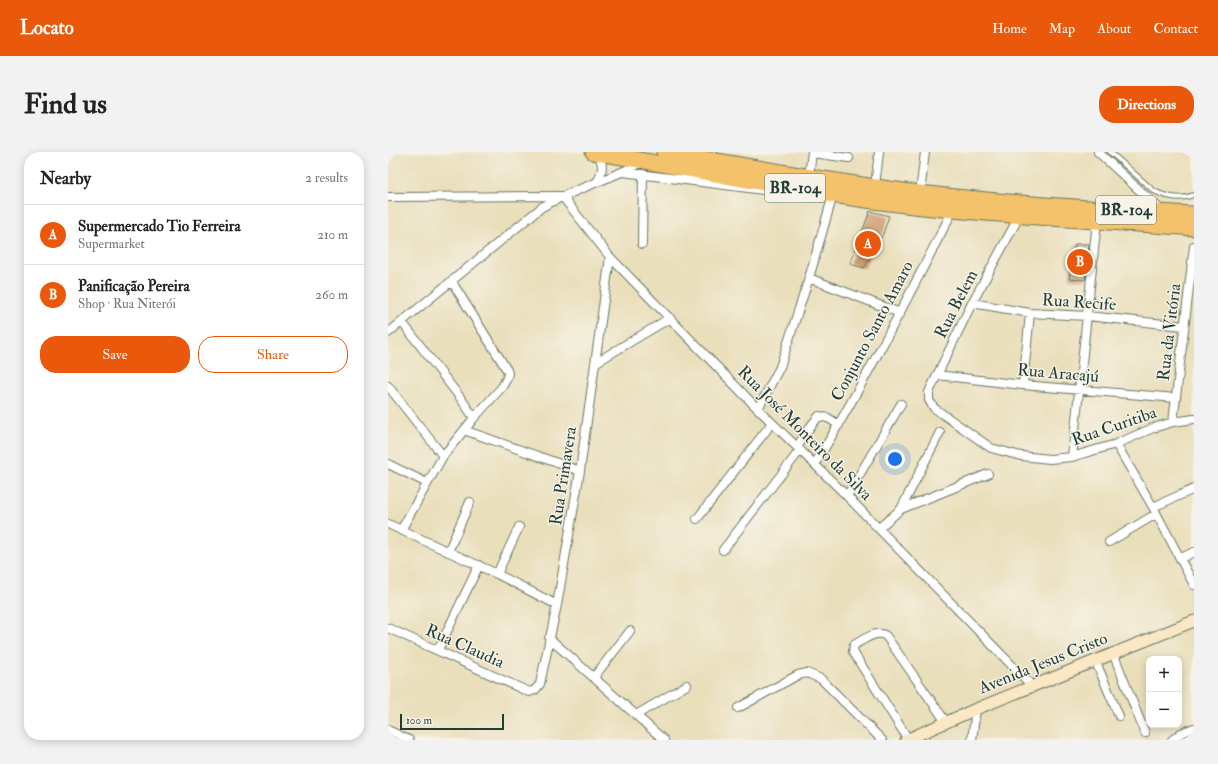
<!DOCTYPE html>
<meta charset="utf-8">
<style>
body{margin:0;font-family:"IM FELL Double Pica",serif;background:#f2f2f2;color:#222}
.controls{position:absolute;right:12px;bottom:12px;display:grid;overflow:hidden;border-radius:8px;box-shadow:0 2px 10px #0003}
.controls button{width:36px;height:36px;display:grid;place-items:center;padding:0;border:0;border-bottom:1px solid #e0e0e0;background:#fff;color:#222;font:20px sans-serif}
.scale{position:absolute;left:12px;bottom:10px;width:104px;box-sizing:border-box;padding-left:4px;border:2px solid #1f3d34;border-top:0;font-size:11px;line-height:14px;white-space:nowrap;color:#1f3d34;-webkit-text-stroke:3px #f7f3e8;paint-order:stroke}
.you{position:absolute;left:507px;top:307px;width:14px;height:14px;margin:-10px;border:3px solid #fff;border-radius:50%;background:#1a73e8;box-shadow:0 0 0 6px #1a73e833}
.badge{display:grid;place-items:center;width:26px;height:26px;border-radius:50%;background:#ea580c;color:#fff;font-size:13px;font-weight:700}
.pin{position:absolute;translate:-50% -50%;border:2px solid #fff;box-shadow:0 1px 4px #0006}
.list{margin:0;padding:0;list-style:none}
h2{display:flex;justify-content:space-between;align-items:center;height:52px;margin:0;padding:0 16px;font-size:17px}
h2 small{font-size:13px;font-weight:400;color:#767676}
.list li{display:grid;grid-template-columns:26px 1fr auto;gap:12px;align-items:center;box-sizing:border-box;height:60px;padding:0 16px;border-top:1px solid #e0e0e0}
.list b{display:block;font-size:15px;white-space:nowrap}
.list p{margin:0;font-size:13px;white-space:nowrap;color:#767676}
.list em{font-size:13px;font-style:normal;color:#767676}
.actions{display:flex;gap:8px;padding:12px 16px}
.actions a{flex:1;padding:9px 0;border:1px solid #ea580c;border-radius:16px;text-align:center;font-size:14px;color:#ea580c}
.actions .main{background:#ea580c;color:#fff}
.map{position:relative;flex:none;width:806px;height:588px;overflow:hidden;border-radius:16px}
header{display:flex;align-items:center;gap:24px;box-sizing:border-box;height:56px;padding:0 20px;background:#ea580c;color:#fff}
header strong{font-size:19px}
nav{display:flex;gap:22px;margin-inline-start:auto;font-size:14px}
.intro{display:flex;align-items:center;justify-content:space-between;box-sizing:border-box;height:96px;padding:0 24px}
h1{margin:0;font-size:28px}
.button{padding:10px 18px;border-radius:16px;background:#ea580c;color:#fff;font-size:14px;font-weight:700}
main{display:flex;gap:24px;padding:0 24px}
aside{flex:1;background:#fff;border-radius:16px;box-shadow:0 2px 10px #0003}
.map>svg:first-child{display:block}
.building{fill:#cd9b71}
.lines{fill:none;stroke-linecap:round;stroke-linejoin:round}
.lane-casing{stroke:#667663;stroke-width:6}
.street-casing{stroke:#667663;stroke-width:10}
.secondary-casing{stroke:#667663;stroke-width:13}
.highway-casing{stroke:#667663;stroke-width:17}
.lane{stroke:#fff;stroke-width:4}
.street{stroke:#fff;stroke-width:8}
.secondary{stroke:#fae7c3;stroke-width:11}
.highway{stroke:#f3c26a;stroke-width:15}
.labels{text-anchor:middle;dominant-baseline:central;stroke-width:3;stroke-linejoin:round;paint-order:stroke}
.shield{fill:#f7f3e8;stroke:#60746a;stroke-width:1}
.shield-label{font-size:16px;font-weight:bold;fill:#1f3d34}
.street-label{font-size:17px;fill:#1f3d34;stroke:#f7f3e8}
</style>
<header>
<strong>Locato</strong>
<nav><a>Home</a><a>Map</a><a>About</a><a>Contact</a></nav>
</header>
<div class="intro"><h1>Find us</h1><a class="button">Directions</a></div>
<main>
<aside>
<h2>Nearby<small>2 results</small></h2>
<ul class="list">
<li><span class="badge">A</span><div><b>Supermercado Tio Ferreira</b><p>Supermarket</p></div><em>210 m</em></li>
<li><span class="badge">B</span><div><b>Panificação Pereira</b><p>Shop · Rua Niterói</p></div><em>260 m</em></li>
</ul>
<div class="actions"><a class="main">Save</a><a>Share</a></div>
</aside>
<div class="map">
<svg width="806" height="588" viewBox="0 0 806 588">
<rect width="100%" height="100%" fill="#f7f3e8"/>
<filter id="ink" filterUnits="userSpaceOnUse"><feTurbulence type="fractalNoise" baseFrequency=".025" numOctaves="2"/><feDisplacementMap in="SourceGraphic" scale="8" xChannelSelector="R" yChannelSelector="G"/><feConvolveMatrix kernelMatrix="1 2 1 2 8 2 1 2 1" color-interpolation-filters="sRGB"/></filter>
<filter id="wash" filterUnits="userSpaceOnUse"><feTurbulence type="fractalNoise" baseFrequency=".012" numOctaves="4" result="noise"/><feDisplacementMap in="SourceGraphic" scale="16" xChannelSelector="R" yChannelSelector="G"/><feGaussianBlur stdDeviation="0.9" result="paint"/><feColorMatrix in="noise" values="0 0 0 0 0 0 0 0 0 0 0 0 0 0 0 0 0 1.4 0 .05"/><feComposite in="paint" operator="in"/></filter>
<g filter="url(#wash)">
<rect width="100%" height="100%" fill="#eadfbb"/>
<g id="blocks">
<path class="building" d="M482 59 501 64 495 82 476 116 462 112Z
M687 92H701L697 128 681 127Z"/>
</g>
</g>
<g filter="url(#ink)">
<use href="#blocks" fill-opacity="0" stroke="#667663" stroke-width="1"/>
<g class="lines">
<defs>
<path id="lane" d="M722 0 766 39C778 45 793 48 806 43"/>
<path id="street" d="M710 0 775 60
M209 1C216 13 215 16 210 29
M424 1 461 6
M235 20 376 38
M421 24 424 0
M487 34 491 0
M532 41 537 0
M0 45 174 44 222 105 370 257 459 344 644 534
M632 63 584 151 541 240V248L546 256 603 296 633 304 662 307 684 305 697 301 728 292 765 276 785 270 806 267
M254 92 255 22
M421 126 512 161
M584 151 642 161 699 164 796 174
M14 170 74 248 86 266
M0 181 154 55C186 37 222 27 255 10
M207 211 282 166
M549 223 635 233 788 246
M635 233 642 161
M0 234 55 304
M370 257 392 215 421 126 445 43
M785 270 806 94
M76 278 192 319
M728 292 765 355 806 433
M409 295 422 275 431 264 440 266 451 273
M684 305 709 69
M0 312 39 331
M427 312C477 230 521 143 565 58
M459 344 513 252
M765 355 806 337
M513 357 552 280
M309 367 384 271
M0 372 109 422 169 453
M491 376 513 357 600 322
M13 378 55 304 86 266 114 235 119 226 120 221 119 218 64 130
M721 390 768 362
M335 398 409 302 413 299
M60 400 82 350
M793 406 806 400
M109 422 131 375
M0 476 141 540 147 538 152 532 169 453 192 319 222 105
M161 486 276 588
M50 498 91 413
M725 501 757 581
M707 508 731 564
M206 525 242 479
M350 556 410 523 419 521 433 527 494 588
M248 563 299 533
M0 578 21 588
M520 587 465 500 466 493C475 488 489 477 498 484L558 570
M584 588 588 557
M784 588 793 581 806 576"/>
<path id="secondary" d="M518 588 588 557 806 469"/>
<path id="highway" d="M205 0C285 13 364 30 445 43 564 62 686 67 806 76
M276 0C361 14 446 30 532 41 623 52 715 57 806 62"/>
</defs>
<use href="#lane" class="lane-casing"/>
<use href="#street" class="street-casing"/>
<use href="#secondary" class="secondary-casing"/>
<use href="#highway" class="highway-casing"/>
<use href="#lane" class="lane"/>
<use href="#street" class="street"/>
<use href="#secondary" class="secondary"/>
<use href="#highway" class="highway"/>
</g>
</g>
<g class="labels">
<g class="shield">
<rect x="377" y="22" width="60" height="28" rx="3"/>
<rect x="708" y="44" width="60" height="28" rx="3"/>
</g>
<g class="shield-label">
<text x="407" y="36">BR-104</text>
<text x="738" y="58">BR-104</text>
</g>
<g class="street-label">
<text transform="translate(691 150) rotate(4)">Rua Recife</text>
<text transform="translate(568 152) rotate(-63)">Rua Belem</text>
<text transform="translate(484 179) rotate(-62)">Conjunto Santo Amaro</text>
<text transform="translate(781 180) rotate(-83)">Rua da Vitória</text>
<text transform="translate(670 221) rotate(5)">Rua Aracajú</text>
<text transform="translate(726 274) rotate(-19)">Rua Curitiba</text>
<text transform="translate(417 281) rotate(45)">Rua José Monteiro da Silva</text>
<text transform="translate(175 324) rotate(-81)">Rua Primavera</text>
<text transform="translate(77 494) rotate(24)">Rua Claudia</text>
<text transform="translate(655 511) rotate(-22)">Avenida Jesus Cristo</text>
</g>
</g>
</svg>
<div class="controls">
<button>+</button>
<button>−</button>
</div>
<div class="scale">100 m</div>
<div class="you"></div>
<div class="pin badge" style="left:480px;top:92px">A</div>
<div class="pin badge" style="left:692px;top:110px">B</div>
</div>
</main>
